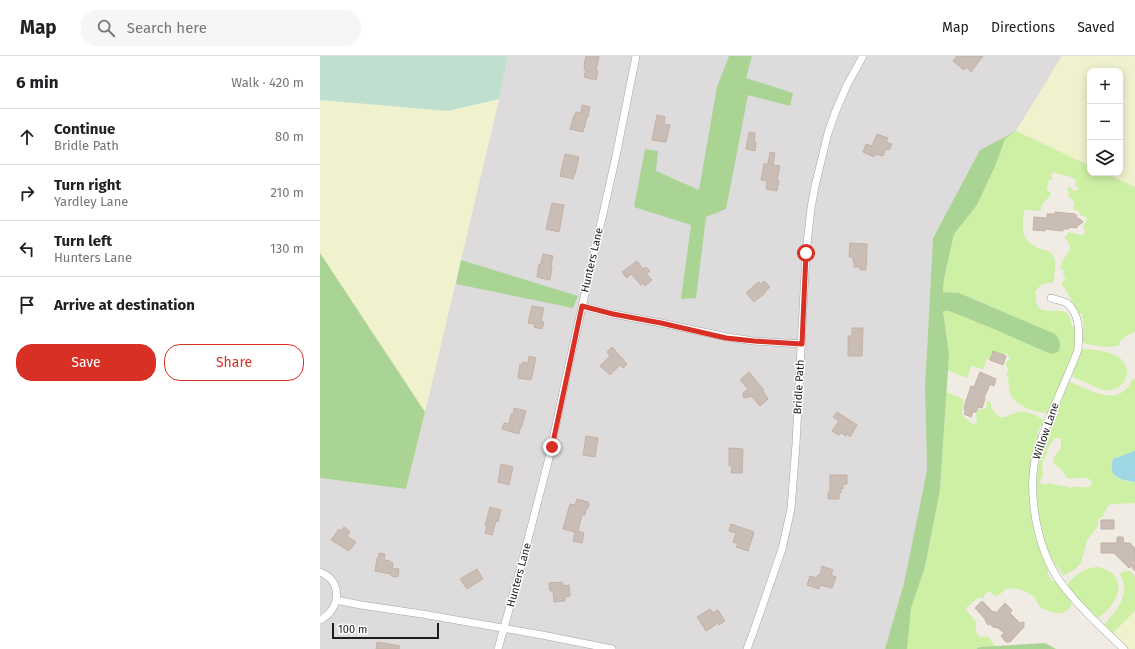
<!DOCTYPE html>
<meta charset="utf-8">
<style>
body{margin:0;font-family:"Fira Sans",sans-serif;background:#f6f6f6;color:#202124}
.controls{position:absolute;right:12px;top:12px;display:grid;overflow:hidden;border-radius:8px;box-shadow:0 2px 10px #0003}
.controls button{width:36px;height:36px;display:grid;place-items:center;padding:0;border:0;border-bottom:1px solid #e0e0e0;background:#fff;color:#202124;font:20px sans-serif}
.scale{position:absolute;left:12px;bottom:10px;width:107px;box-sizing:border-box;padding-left:4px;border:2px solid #1e1e1e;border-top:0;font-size:11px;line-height:14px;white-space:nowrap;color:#1e1e1e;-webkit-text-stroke:3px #fff;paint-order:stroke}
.stop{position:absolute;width:12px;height:12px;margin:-9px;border:3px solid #d93025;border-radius:50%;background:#fff}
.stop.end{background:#d93025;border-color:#fff;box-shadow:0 1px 4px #0008}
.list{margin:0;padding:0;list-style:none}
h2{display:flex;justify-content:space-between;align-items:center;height:52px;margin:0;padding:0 16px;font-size:17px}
h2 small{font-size:13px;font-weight:400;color:#757577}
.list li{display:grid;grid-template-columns:26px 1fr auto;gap:12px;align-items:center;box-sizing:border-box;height:56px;padding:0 16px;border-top:1px solid #e0e0e0}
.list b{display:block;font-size:15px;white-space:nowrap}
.list p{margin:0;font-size:13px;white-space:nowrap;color:#757577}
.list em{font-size:13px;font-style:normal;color:#757577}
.actions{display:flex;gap:8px;padding:12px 16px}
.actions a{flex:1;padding:9px 0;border:1px solid #d93025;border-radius:16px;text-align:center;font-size:14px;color:#d93025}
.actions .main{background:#d93025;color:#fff}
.icon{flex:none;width:22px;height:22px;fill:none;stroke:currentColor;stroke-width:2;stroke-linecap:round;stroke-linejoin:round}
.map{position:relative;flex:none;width:815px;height:593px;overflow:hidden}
header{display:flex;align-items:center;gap:24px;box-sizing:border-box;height:56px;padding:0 20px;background:#fff;border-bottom:1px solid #e0e0e0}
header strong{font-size:19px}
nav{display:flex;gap:22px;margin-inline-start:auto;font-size:14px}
.search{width:280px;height:36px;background:#f6f6f6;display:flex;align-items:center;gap:10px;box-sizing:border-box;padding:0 14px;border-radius:16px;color:#757577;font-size:15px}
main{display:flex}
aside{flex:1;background:#fff}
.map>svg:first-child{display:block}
.residential{fill:#dddbdb}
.farmland{fill:#f0f1cd}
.grass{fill:#cdf0a4;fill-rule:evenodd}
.forest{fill:#aad494}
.wetland{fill:#bfe0cf}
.water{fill:#9fd6e3}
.building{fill:#c9bdb6;stroke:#c4b1a4}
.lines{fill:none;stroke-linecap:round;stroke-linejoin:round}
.minor-casing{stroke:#a5a5a5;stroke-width:8}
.minor{stroke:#fff;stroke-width:7}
.route{stroke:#d93025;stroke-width:5}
.labels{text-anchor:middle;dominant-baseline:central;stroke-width:3;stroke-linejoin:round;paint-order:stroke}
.street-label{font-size:11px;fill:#1e1e1e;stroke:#fff}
</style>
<header>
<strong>Map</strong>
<div class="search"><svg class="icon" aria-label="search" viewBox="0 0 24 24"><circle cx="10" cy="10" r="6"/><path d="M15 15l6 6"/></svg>Search here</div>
<nav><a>Map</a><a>Directions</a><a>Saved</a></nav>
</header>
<main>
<aside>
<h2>6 min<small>Walk · 420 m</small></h2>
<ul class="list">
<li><svg class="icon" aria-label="ahead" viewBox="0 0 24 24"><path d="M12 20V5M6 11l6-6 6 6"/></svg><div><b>Continue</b><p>Bridle Path</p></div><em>80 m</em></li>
<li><svg class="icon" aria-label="right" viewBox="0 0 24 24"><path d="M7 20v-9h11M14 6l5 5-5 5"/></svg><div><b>Turn right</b><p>Yardley Lane</p></div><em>210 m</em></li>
<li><svg class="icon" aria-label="left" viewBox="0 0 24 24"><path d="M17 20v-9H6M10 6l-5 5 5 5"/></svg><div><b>Turn left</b><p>Hunters Lane</p></div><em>130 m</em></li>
<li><svg class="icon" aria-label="arrive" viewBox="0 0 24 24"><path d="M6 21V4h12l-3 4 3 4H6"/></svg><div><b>Arrive at destination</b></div></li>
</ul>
<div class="actions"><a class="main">Save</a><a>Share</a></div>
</aside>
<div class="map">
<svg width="815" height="593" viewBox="0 0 815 593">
<rect width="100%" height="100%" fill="#f0ece3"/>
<path class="residential" d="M188 0H742L696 75 660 94 613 182 605 331 607 414 584 527 565 593H0V422L86 433 105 356 179 43Z"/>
<path class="farmland" d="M742 0H815V131L785 117H800V15H770V110L696 75Z
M179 43 105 356 0 197V44L128 55Z
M815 555V593H808L793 577Z"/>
<path class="grass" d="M696 75 770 110V117H785L815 131V276C808 278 803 282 799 287L800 289C789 293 778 290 767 288L764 287 762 286C763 277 764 268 762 259L759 257 752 245 745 234V232L742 230V227L746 221 743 218 744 213H740C741 209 742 204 745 201 752 192 752 190 744 181L747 180 748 176 761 179 764 178 765 175 763 171 767 163 766 161 760 159 758 154H754L753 152 755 146 748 140 749 137 747 134 748 131H751L752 134 755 135 758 134V131L755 130 756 124C750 119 741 120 734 116L731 118 732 123 731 125 730 123 728 124V125L729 127 727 130V134L731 137V139L723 147 720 155 704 154C702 173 700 185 721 193 727 195 731 195 734 201 737 210 734 218 733 227 724 226 720 229 715 236 716 239 716 243 716 246 721 263 743 248 749 260 751 263 751 267 752 270L754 271C756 282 755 290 752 301L728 357C715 356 695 351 690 337 688 330 690 325 686 318L689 314 685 308 690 302 687 298 683 299 673 295 670 304 667 303 663 313 651 310 647 322 627 314 629 298 623 255H629L674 273 740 292C741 286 739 283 734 278L639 237 623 236 624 223 634 178 657 149 676 108 685 83Z
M763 293C773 293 793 296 800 302 815 315 804 337 783 334L753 321 752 318 760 295Z
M815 323V395L793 403C790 410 792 415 797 422L809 426H815V447L791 448 788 450 783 460 778 464V470L767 484 761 507 755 513 741 521 743 519 739 513 734 507 725 489 717 453 716 422 719 403 725 382 728 381 730 374 729 373 748 327 751 326C767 333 793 349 807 332 809 330 811 326 812 324ZM735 382H740C744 392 737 396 733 404L734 408 741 413 747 422C757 424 764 418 772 425 769 438 760 427 751 432 744 429 738 430 731 427 726 428 725 430 720 427L721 423 723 419 722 409 723 404 726 399 728 392Z
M626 336 643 343 642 359 653 368H655L657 365C654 348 661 357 667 351L666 347 668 345 671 347V353H673C680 370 690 356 700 356 709 355 717 360 725 365L722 370H720L717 377 719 379 713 398 709 418V442L713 470 722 500 728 512V518L732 525H735L752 547C746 563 731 557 720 551 717 546 715 540 710 538 704 534 694 531 687 533 683 535 680 538 676 541L670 535 664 539 663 543 660 541C657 542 649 549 646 552 647 557 651 558 654 563 659 570 652 575 660 581H668L676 590 660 591 656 593H586L591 552 605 511 620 434 625 361Z
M778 511C811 519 799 548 778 562L761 546 747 530C755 518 764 512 778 511Z
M805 515H810L815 521V555L793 577 784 569C796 555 812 538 800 519L802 516Z"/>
<path class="forest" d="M409 0H432L426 22 473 37 470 50 428 39 406 153 386 161 376 242 361 243 371 169 314 151 325 93 338 95 336 115 379 134 397 31Z
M696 75 685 83 676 108 657 149 634 178 624 223 623 236 639 237 735 278C740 284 742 288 738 296L731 298 674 273 629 255H623L629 298 620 434 605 511 591 552 587 593H565L584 527 607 414 605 331 613 182 660 94Z
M0 197 105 356 86 433 0 422Z
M141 204 258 240 253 252 136 228Z
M725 587 736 593H656L660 591Z"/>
<path class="wetland" d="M0 0H188L179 43 128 55 0 44Z"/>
<path class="water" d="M815 395V426C801 424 787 421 793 403Z"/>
<path class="building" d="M266 0H279L276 15H278L276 24 264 21 266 14H264L265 10 264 9Z
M637 0H663L651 16 646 11 644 14 633 5Z
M262 49 270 51 268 61H267L263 76 250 73 254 59H255L256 56 261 57Z
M337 59 345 61 344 68 350 69 346 86 332 84Z
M429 76 435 77 434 86H436L435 95 426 93Z
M557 78 568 82 566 86 572 88 569 94 566 93 563 100 555 98 554 101 543 96 546 88 552 90Z
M450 96 455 97 453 109 460 110 457 125H459L457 135 446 133 447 125 441 124 444 108H448Z
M245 98 259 101 255 118H254L253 123 240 120Z
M232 147 244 149 239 176 226 173Z
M735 156 755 158 757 160 756 162 760 163 763 166 759 169H757V172L749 171V173H743V175L725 173V175L713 174 714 161 727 162V158H735Z
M530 187 547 188 546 214H540V211H534V206H533V201H529Z
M223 198 233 200 231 210 232 211 230 224 217 221 219 208H221Z
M317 205 323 213 326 211 330 215 327 218 332 224 325 230 323 227 321 229 311 218 307 222 302 216Z
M444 225 450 231 445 236V237L434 246 426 237 436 228 439 226 441 228Z
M212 250 224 252 221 265 224 266 222 273 214 271 215 268 208 267Z
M532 272H543L542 300H528V280H532Z
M292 291 307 308 303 312 300 309 290 319 280 310 290 300 287 296Z
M673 295 686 300 683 309 670 304Z
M209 300 216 302 211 324 198 322 200 308 202 309 203 306 208 307Z
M429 316 444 334 443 335 448 343 440 350 431 340 426 342 423 341V337L428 333 420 324Z
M660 316 676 323 674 330 670 328 664 342 665 343 662 352 658 351 656 356H653L651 361 644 358 646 354H644L645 351H644L651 330 654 331Z
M194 352 206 355 201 372H200L199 378 182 373 184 367 189 368 191 358 193 359Z
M517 356 537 369 530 381 527 378 526 380 521 377 519 379 512 375 519 365 513 361Z
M266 380 278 382 275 401 263 399Z
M409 392 423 393 422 417H411L412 410H409Z
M181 408 193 411 189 429 178 426Z
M510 419H527V428H523V433L521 432V437L519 436V443H508V436H510Z
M257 443 268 446 269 449 268 452 266 453 265 459H262L258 475 264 477 262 487 253 485 255 476 243 473 250 448 255 449Z
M170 451 181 454 178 466 176 465 172 479 165 477 167 470 165 469Z
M781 464H794V473H781Z
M411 468 434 476 428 495 416 491 418 488 413 486 416 477 409 475Z
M24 471 30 476 27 480 36 486 29 495 11 484 19 473 21 475Z
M797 481H803L804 487H810L815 493V515L811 510 809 512 794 497H781V487H797Z
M59 497 65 498 64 504 70 505V506L73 507 72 512 79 513 78 521 71 520V518L55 515 57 502H58Z
M502 510 513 514 511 519 516 521 512 532 500 529 499 533 487 529 490 520 497 522 498 519H500Z
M157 513 163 523 147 533 140 523Z
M242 526 243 530 249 529 250 540 245 541V545L234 546 233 535H230L229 527Z
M662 545 673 556 674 555 676 557 685 547 692 554 690 557 700 567 704 566V571L690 586H686L681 580 684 577 678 572 673 571 670 568 668 569 666 566 665 563 655 552Z
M390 553 393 557 398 554 405 565 399 569 398 567 386 575 377 561Z
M57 586 80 590 79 593H56Z"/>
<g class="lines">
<defs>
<path id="minor" d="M731 242C736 244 745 245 748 248 761 260 759 279 758 294 747 322 734 350 723 378 721 385 718 392 716 399 707 438 717 494 741 527 759 551 782 572 804 593
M262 250 293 258 341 267 407 281 434 285 482 288
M0 516C23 524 21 554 0 564
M16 544 41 549 102 558 222 579 292 593
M178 593 200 514 229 402 248 313 296 100 316 0
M427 593 433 577 462 493 471 453 476 388 486 197 491 152 495 130 508 77 515 57 527 29 543 0"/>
</defs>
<use href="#minor" class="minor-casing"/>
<use href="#minor" class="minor"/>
</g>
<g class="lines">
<path class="route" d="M232 391 262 250 293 258 341 267 406 282 434 285 482 288 486 197"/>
</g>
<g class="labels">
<g class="street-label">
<text transform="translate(272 204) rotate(-77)">Hunters Lane</text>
<text transform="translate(479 331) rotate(-87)">Bridle Path</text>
<text transform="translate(726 375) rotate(-71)">Willow Lane</text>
<text transform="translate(199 519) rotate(-75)">Hunters Lane</text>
</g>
</g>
</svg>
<div class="controls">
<button>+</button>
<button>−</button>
<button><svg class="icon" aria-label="layers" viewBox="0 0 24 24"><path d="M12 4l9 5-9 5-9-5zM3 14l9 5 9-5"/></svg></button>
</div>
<div class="scale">100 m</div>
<div class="stop" style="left:486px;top:197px"></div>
<div class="stop end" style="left:232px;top:391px"></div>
</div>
</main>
